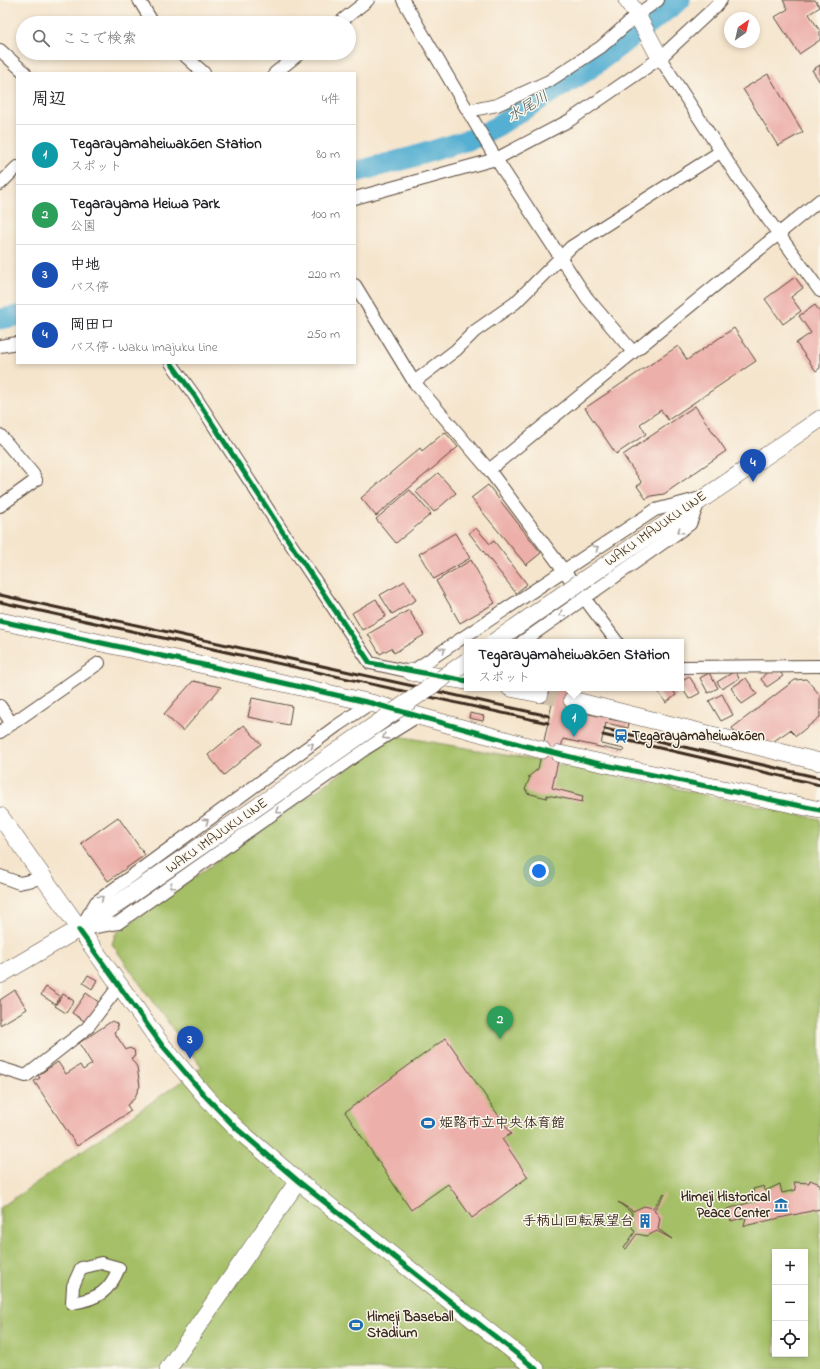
<!DOCTYPE html>
<html lang="ja">
<meta charset="utf-8">
<style>
body{margin:0;font-family:"Indie Flower","Klee One",sans-serif;background:#f6f6f6;color:#202124}
.controls{position:absolute;right:12px;bottom:12px;display:grid;overflow:hidden;border-radius:0px;box-shadow:0 2px 6px #0003}
.controls button{width:36px;height:36px;display:grid;place-items:center;padding:0;border:0;border-bottom:1px solid #e0e0e0;background:#fff;color:#202124;font:20px sans-serif}
.compass{position:absolute;left:724px;top:12px;width:36px;height:36px;border-radius:50%;background:#fff;box-shadow:0 2px 6px #0003;rotate:34deg}
.you{position:absolute;left:539px;top:871px;width:14px;height:14px;margin:-10px;border:3px solid #fff;border-radius:50%;background:#1a73e8;box-shadow:0 0 0 6px #1a73e833}
.badge{display:grid;place-items:center;width:26px;height:26px;border-radius:50%;background:#b45309;color:#fff;font-size:13px;font-weight:700}
.pin{position:absolute;translate:-50% -33px;filter:drop-shadow(0 1px 2px #0008)}
.pin::after{content:'';position:absolute;top:21px;width:14px;height:12px;background:inherit;clip-path:polygon(0 0,100% 0,50% 100%)}
.popup{position:absolute;left:464px;top:639px;width:220px;height:52px;box-sizing:border-box;display:grid;place-content:center;border-radius:0px;background:#fff;filter:drop-shadow(0 1px 3px #0005);font-size:13px;white-space:nowrap;color:#757577}
.popup b{font-size:15px;color:#202124}
.popup::after{content:'';position:absolute;left:50%;top:100%;margin-left:-8px;border:8px solid transparent;border-top-color:#fff}
.list{margin:0;padding:0;list-style:none}
h2{display:flex;justify-content:space-between;align-items:center;height:52px;margin:0;padding:0 16px;font-size:17px}
h2 small{font-size:13px;font-weight:400;color:#757577}
.list li{display:grid;grid-template-columns:26px 1fr auto;gap:12px;align-items:center;box-sizing:border-box;height:60px;padding:0 16px;border-top:1px solid #e0e0e0}
.list b{display:block;font-size:15px;white-space:nowrap}
.list p{margin:0;font-size:13px;white-space:nowrap;color:#757577}
.list em{font-size:13px;font-style:normal;color:#757577}
.icon{flex:none;width:22px;height:22px;fill:none;stroke:currentColor;stroke-width:2;stroke-linecap:round;stroke-linejoin:round}
.map{position:relative;flex:none;width:820px;height:1369px;overflow:hidden}
.search{position:absolute;background:#fff;box-shadow:0 2px 6px #0003;left:16px;top:16px;width:340px;height:44px;display:flex;align-items:center;gap:10px;box-sizing:border-box;padding:0 14px;border-radius:22px;color:#757577;font-size:15px}
.panel{position:absolute;background:#fff;box-shadow:0 2px 6px #0003;left:16px;top:72px;width:340px;height:292px;border-radius:0px}
.map>svg:first-child{display:block}
.green{fill:#a4bf66;stroke:#707442;fill-rule:evenodd}
.lines{fill:none;stroke-linecap:round;stroke-linejoin:round}
.river{stroke:#55afd2;stroke-width:21}
.building{fill:#ecafa9}
.secondary-tunnel{stroke:#d0c0aa;stroke-width:17;stroke-dasharray:17 8;stroke-linecap:butt}
.street-casing{stroke:#574638;stroke-width:14}
.secondary-casing{stroke:#574638;stroke-width:18}
.street{stroke:#fff;stroke-width:12}
.secondary{stroke:#fff;stroke-width:17}
.rail{stroke:#3b2a1e;stroke-width:3}
.secondary-bridge-casing{stroke:#574638;stroke-width:18;stroke-linecap:butt}
.secondary-bridge{stroke:#fff;stroke-width:17}
.cycleway-casing{stroke:#fbf7ec;stroke-width:8}
.cycleway{stroke:#00873e;stroke-width:5}
.oneway{stroke:#a79f9a}
.labels{text-anchor:middle;dominant-baseline:central;stroke-width:3;stroke-linejoin:round;paint-order:stroke}
.street-label{font-size:14px;fill:#3b2a1e;stroke:#fbf7ec}
.poi-label{font-size:14px;font-weight:bold;fill:#3b2a1e;stroke:#fbf7ec;text-anchor:start}
.water-label{font-size:15px;font-style:italic;fill:#44595d;stroke:#fbf7ec}
</style>
<div class="map">
<svg width="820" height="1369" viewBox="0 0 820 1369">
<rect width="100%" height="100%" fill="#fbf7ec"/>
<filter id="ink" filterUnits="userSpaceOnUse"><feTurbulence type="fractalNoise" baseFrequency=".025" numOctaves="2"/><feDisplacementMap in="SourceGraphic" scale="8" xChannelSelector="R" yChannelSelector="G"/><feConvolveMatrix kernelMatrix="1 2 1 2 8 2 1 2 1" color-interpolation-filters="sRGB"/></filter>
<filter id="wash" filterUnits="userSpaceOnUse"><feTurbulence type="fractalNoise" baseFrequency=".012" numOctaves="4" result="noise"/><feDisplacementMap in="SourceGraphic" scale="16" xChannelSelector="R" yChannelSelector="G"/><feGaussianBlur stdDeviation="0.9" result="paint"/><feColorMatrix in="noise" values="0 0 0 0 0 0 0 0 0 0 0 0 0 0 0 0 0 1.4 0 .05"/><feComposite in="paint" operator="in"/></filter>
<g filter="url(#wash)">
<rect width="100%" height="100%" fill="#f5e5cd"/>
<path class="green" d="M398 736 595 771 820 819V1369H0V1208L202 1067 159 1011 112 944 116 933 388 740ZM775 1252H805V1354H775Z"/>
<g class="lines">
<path class="river" d="M355 172 409 158 481 136 588 70 680 0
M0 319 17 316"/>
</g>
<g id="blocks">
<path class="building" d="M783 0H815L820 7 809 14 820 31V40L799 54 775 17 788 9Z
M820 65V82L812 70Z
M768 74 803 132 778 146 743 89Z
M795 277 803 288 791 297 801 311 783 324 765 299Z
M815 305 820 312V368L816 371 796 343 811 333 799 316Z
M734 328 756 361 668 420 661 410 640 424 646 434 616 454 585 408 678 346 687 360Z
M695 406 726 451 664 494 651 496 646 499 637 486 642 483 623 455Z
M445 432 458 447 376 516 361 498 420 448 422 451Z
M438 473 456 493 434 512 416 492Z
M488 485 541 553 526 565 471 498Z
M410 490 431 514 396 543 376 519Z
M476 528 490 544 494 541 527 584 516 593 469 533Z
M455 533 470 558 434 579 419 554Z
M471 560 495 603 460 623 436 581Z
M405 581 416 600 392 614 380 595Z
M376 599 386 616 362 630 352 613Z
M409 610 424 635 394 653 391 648 380 654 368 634Z
M735 671 739 678 722 689 717 682Z
M767 672H780L783 676 767 687 761 679Z
M709 673 718 688 708 693 700 678Z
M689 676 700 693 689 699 681 686V681Z
M746 678 757 694 742 704 731 688Z
M806 679 820 695V717L796 736 790 730 771 743 736 734 732 728 795 680Z
M193 681 221 687 183 731 164 714Z
M538 688H573L570 710 603 717V715L610 717 609 719 629 723 628 728 606 723 601 744 624 749 623 752 563 739 552 788 583 796 582 802 547 795V798L527 793V790H525L530 777H528L538 769 553 699 542 696Z
M656 688H672L676 695 666 703Z
M722 694 733 715 721 721 709 701Z
M252 698 292 706 289 725 248 717Z
M470 713 484 716 483 721 469 718Z
M244 725 261 744 224 775 208 755Z
M118 817 145 855 108 881 81 843Z
M88 975 97 980 92 989 83 983Z
M46 987 60 996 55 1004 41 995Z
M15 990 27 1009 0 1025V1000Z
M86 993 100 1003 86 1022 72 1013Z
M63 994 74 1001 66 1013 55 1006Z
M112 1021 117 1024 118 1029 114 1032 126 1050 129 1048 134 1050 135 1056 131 1058 137 1067 140 1086 134 1099 127 1105 131 1111 77 1146 34 1081 40 1078 38 1075 58 1062 66 1074 80 1065 83 1070 92 1064 79 1043Z
M446 1038 511 1134 502 1139 528 1177 472 1218 448 1184 411 1210 345 1112Z
M810 1180 820 1184V1209L744 1226 746 1217 731 1221 727 1209 755 1201 753 1189 764 1186 765 1191 780 1184 782 1193 796 1190 794 1182 809 1183Z
M664 1193 665 1194 654 1210 660 1218 658 1229 672 1239 657 1231 647 1236 637 1234 626 1249 624 1248 635 1232 630 1224 632 1213 618 1202 633 1211 644 1206 653 1208Z"/>
</g>
</g>
<g filter="url(#ink)">
<use href="#blocks" fill-opacity="0" stroke="#574638" stroke-width="1"/>
<g class="lines">
<path class="secondary-tunnel" d="M540 694 572 700"/>
<defs>
<path id="street" d="M139 0 153 23
M403 0 496 159 587 298 633 352
M339 23 368 0
M0 50 25 73
M182 53 204 73
M660 58 738 178 820 291
M275 73 300 53
M468 111 497 105 549 81 601 47 637 15 658 0
M0 184 17 167
M355 198 496 159 570 120 660 58 716 6 721 0
M355 285 414 382 489 470 617 642
M0 346 17 343
M171 363 194 395 282 531 370 663 411 672 655 510 697 499
M414 382 456 350 475 331 515 303 571 247 720 152
M0 435 33 474 36 480 0 506
M489 470 820 200
M522 642 690 524 699 502
M681 667 820 666
M0 706 12 724
M0 732 99 663
M0 876 19 883 43 878
M81 927 96 902 338 725 371 703
M84 929 118 923 365 749 418 716
M0 1068 26 1076 87 1028 119 986
M101 1263 119 1268C109 1292 98 1299 72 1303L73 1286 81 1268Z"/>
<path id="secondary" d="M627 0 637 15 660 58
M579 583 820 419
M0 621 213 667 371 703 542 750
M411 672 467 681
M510 688 540 694
M572 700 820 762
M560 754 820 810
M0 816 161 1044 206 1097 236 1128 298 1181 536 1369
M0 975 94 920 250 812
M168 1369 298 1181"/>
</defs>
<use href="#street" class="street-casing"/>
<use href="#secondary" class="secondary-casing"/>
<use href="#street" class="street"/>
<use href="#secondary" class="secondary"/>
<path class="rail" d="M0 595 549 716
M0 602 548 723
M605 729 820 778
M603 735 820 785"/>
<defs>
<path id="secondary-bridge" d="M494 642 579 583
M250 812 467 661"/>
</defs>
<use href="#secondary-bridge" class="secondary-bridge-casing"/>
<use href="#secondary-bridge" class="secondary-bridge"/>
<defs>
<path id="cycleway" d="M171 363 194 395 282 531 370 663 467 681
M0 621 213 667 371 703 522 745 591 762 820 810
M79 930 161 1044 206 1097 236 1128 298 1181 536 1369"/>
</defs>
<use href="#cycleway" class="cycleway-casing"/>
<use href="#cycleway" class="cycleway"/>
</g>
<defs><path id="oneway-chevron" d="M-2-3.5L2.5 0L-2 3.5" fill="none" stroke-width="1.6" stroke-linecap="round" stroke-linejoin="round"/></defs>
<g class="oneway">
<use href="#oneway-chevron" transform="translate(680 531) rotate(145)"/>
<use href="#oneway-chevron" transform="translate(596 548) rotate(-34)"/>
<use href="#oneway-chevron" transform="translate(562 614) rotate(145)"/>
<use href="#oneway-chevron" transform="translate(443 650) rotate(-34)"/>
<use href="#oneway-chevron" transform="translate(385 737) rotate(148)"/>
<use href="#oneway-chevron" transform="translate(311 745) rotate(-36)"/>
<use href="#oneway-chevron" transform="translate(278 811) rotate(145)"/>
<use href="#oneway-chevron" transform="translate(206 821) rotate(-36)"/>
<use href="#oneway-chevron" transform="translate(172 886) rotate(145)"/>
<use href="#oneway-chevron" transform="translate(101 898) rotate(-38)"/>
</g>
</g>
<defs>
<symbol id="station-bare" viewBox="-9 -9 18 18"><path d="M-3-6H3Q5-6 5-4V2Q5 4 3 4L4.5 6H3L1.5 4h-3L-3 6H-4.5L-3 4Q-5 4-5 2V-4Q-5-6-3-6ZM-3.5-4v3h7v-3ZM-3.5 1v1.5H-2V1ZM2 1v1.5H3.5V1Z" fill="#1f6fb2" stroke="#fbf7ec" stroke-width="2.5" paint-order="stroke"/></symbol>
<symbol id="stadium-bare" viewBox="-9 -9 18 18"><path d="M0-5a6.5 5 0 1 0 0 10a6.5 5 0 1 0 0-10ZM-3.5-1.8h7v3.6h-7Z" fill="#1f6fb2" stroke="#fbf7ec" stroke-width="2.5" paint-order="stroke"/></symbol>
<symbol id="museum-bare" viewBox="-9 -9 18 18"><path d="M0-6L6-3V-2H-6V-3ZM-5-1h2V3h-2ZM-1-1h2V3h-2ZM3-1h2V3H3ZM-6 4H6V6H-6Z" fill="#1f6fb2" stroke="#fbf7ec" stroke-width="2.5" paint-order="stroke"/></symbol>
<symbol id="building-bare" viewBox="-9 -9 18 18"><path d="M-4-6H4V6H1V3H-1V6H-4ZM-2.5-4.3h1.7v1.8h-1.7ZM.8-4.3h1.7v1.8H.8ZM-2.5-1h1.7V.8h-1.7ZM.8-1h1.7V.8H.8Z" fill="#1f6fb2" stroke="#fbf7ec" stroke-width="2.5" paint-order="stroke"/></symbol>
</defs>
<g fill-rule="evenodd">
<use href="#station-bare" x="611" y="726" width="20" height="20"/>
<use href="#stadium-bare" x="418" y="1113" width="20" height="20"/>
<use href="#museum-bare" x="771" y="1195" width="20" height="20"/>
<use href="#building-bare" x="635" y="1211" width="20" height="20"/>
<use href="#stadium-bare" x="346" y="1315" width="20" height="20"/>
</g>
<g class="labels">
<g class="street-label">
<text transform="translate(656 529) rotate(-35)">WAKU IMAJUKU LINE</text>
<text transform="translate(217 836) rotate(-35)">WAKU IMAJUKU LINE</text>
</g>
<g class="poi-label">
<text x="632" y="736">Tegarayamaheiwakōen</text>
<text x="439" y="1123">姫路市立中央体育館</text>
<text x="770" y="1197" text-anchor="end">Himeji Historical<tspan x="770" dy="16">Peace Center</tspan></text>
<text x="634" y="1221" text-anchor="end">手柄山回転展望台</text>
<text x="367" y="1317">Himeji Baseball<tspan x="367" dy="16">Stadium</tspan></text>
</g>
<g class="water-label">
<text transform="translate(528 107) rotate(-31)">水尾川</text>
</g>
</g>
</svg>
<div class="controls">
<button>+</button>
<button>−</button>
<button><svg class="icon" aria-label="locate" viewBox="0 0 24 24"><circle cx="12" cy="12" r="6"/><path d="M12 2v4M12 18v4M2 12h4M18 12h4"/></svg></button>
</div>
<svg class="compass" viewBox="-18 -18 36 36"><path d="M0-13l5 13h-10z" fill="#e53935"/><path d="M0 13l5-13h-10z" fill="#757577"/></svg>
<div class="you"></div>
<div class="pin badge" style="left:574px;top:737px;background:#0f9aa8">1</div>
<div class="popup"><b>Tegarayamaheiwakōen Station</b>スポット</div>
<div class="pin badge" style="left:500px;top:1039px;background:#2e9e5b">2</div>
<div class="pin badge" style="left:190px;top:1059px;background:#1a4fb4">3</div>
<div class="pin badge" style="left:753px;top:482px;background:#1a4fb4">4</div>
<div class="search"><svg class="icon" aria-label="search" viewBox="0 0 24 24"><circle cx="10" cy="10" r="6"/><path d="M15 15l6 6"/></svg>ここで検索</div>
<section class="panel">
<h2>周辺<small>4件</small></h2>
<ul class="list">
<li><span class="badge" style="background:#0f9aa8">1</span><div><b>Tegarayamaheiwakōen Station</b><p>スポット</p></div><em>80 m</em></li>
<li><span class="badge" style="background:#2e9e5b">2</span><div><b>Tegarayama Heiwa Park</b><p>公園</p></div><em>100 m</em></li>
<li><span class="badge" style="background:#1a4fb4">3</span><div><b>中地</b><p>バス停</p></div><em>220 m</em></li>
<li><span class="badge" style="background:#1a4fb4">4</span><div><b>岡田口</b><p>バス停 · Waku Imajuku Line</p></div><em>250 m</em></li>
</ul>
</section>
</div>
